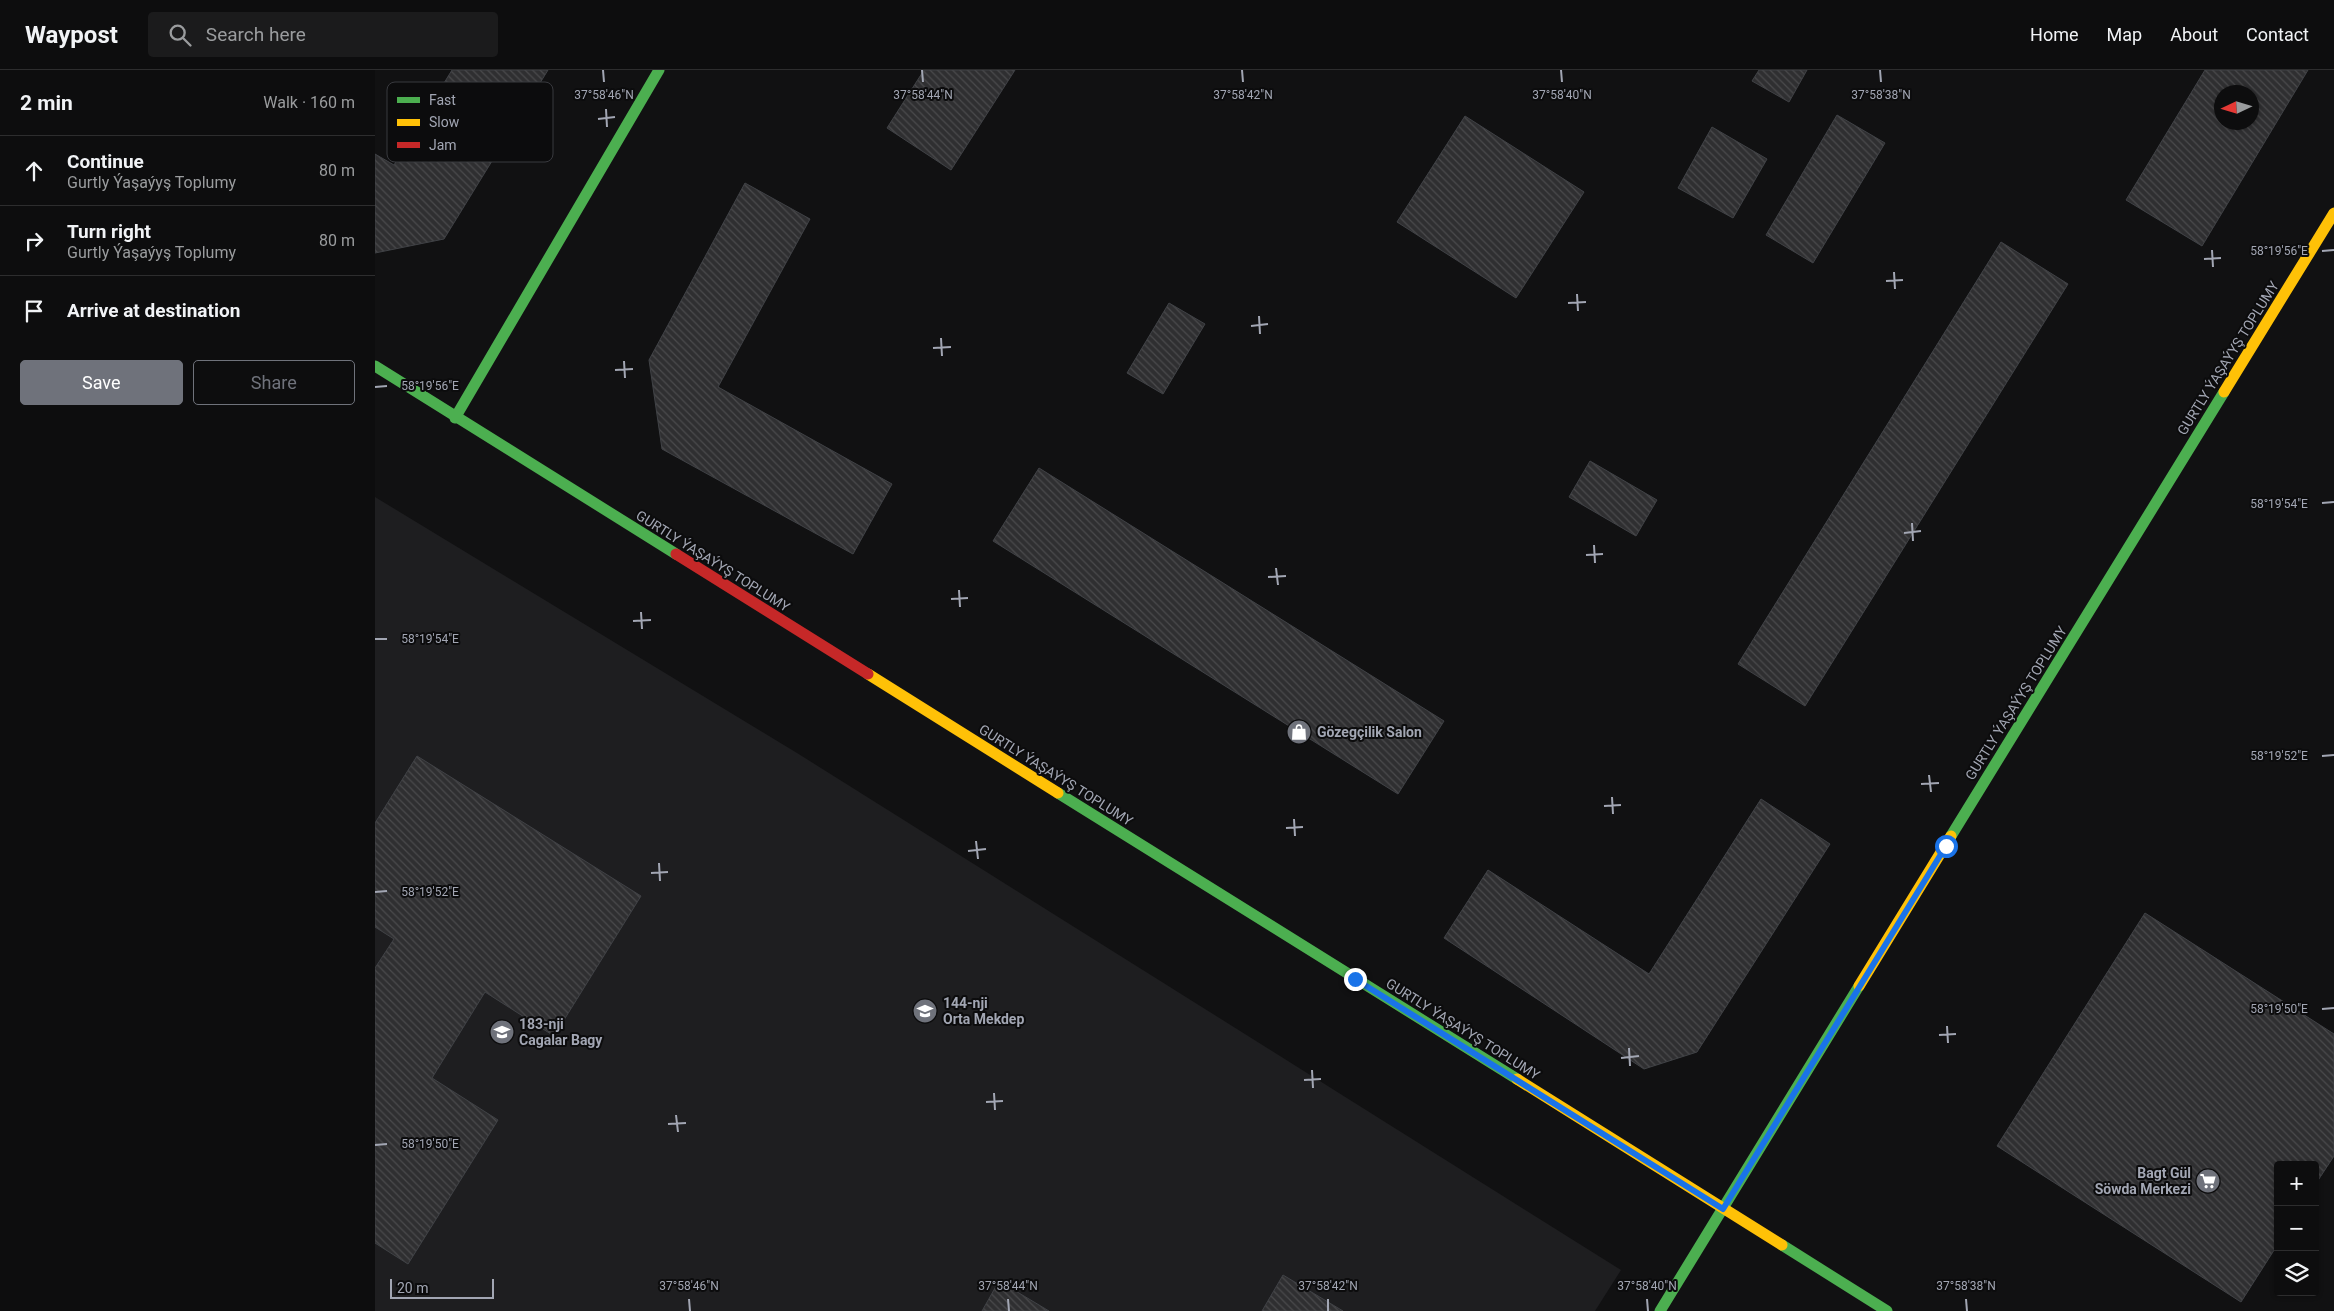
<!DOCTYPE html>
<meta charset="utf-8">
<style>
body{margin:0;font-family:Roboto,sans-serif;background:#1b1b1c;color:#f1f3f6}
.controls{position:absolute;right:15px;bottom:15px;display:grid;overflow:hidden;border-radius:5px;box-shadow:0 1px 4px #0004}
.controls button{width:45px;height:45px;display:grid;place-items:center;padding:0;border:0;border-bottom:1px solid #2d2d2e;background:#0d0d0e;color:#f1f3f6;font:25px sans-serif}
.compass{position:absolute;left:1839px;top:15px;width:45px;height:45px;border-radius:50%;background:#0d0d0e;box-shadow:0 1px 4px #0004;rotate:266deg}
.scale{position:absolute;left:15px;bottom:12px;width:104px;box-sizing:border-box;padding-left:5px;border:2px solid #a2a6b3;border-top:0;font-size:14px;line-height:18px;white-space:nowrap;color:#a2a6b3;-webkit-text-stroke:4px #0c0c0d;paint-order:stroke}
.stop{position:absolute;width:15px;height:15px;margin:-11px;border:4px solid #1a73e8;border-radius:50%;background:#fff}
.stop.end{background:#1a73e8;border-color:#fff;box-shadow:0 1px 5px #0008}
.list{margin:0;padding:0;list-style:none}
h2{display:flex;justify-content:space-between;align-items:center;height:65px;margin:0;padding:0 20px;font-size:21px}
h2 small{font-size:16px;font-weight:400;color:#9a9c9e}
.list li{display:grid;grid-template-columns:32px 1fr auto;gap:15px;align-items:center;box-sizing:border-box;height:70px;padding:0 20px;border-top:1px solid #2d2d2e}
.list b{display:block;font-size:19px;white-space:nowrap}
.list p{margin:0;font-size:16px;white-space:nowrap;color:#9a9c9e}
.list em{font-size:16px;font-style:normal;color:#9a9c9e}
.actions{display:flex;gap:10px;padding:15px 20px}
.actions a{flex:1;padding:11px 0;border:1px solid #6f727b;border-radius:5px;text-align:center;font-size:18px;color:#6f727b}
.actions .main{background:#6f727b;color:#fff}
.icon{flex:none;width:28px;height:28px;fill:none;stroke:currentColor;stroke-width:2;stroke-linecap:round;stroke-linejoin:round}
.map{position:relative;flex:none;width:1959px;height:1241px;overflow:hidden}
header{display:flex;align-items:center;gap:30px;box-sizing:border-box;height:70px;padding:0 25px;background:#0d0d0e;border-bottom:1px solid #2d2d2e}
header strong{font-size:24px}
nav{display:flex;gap:28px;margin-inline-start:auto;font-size:18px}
.search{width:350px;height:45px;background:#1b1b1c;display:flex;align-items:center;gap:12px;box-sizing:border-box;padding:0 18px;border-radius:5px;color:#9a9c9e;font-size:19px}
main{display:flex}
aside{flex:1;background:#0d0d0e}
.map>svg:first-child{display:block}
.built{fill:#1e1e20}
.building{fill:url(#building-back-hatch);stroke:#404246;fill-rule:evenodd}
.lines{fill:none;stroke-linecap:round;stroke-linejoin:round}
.fast{stroke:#4caf50;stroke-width:11}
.slow{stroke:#ffc107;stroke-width:11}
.jam{stroke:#c62828;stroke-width:11}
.route{stroke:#1a73e8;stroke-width:6}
.ticks{fill:none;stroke:#a2a6b3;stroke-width:2}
.labels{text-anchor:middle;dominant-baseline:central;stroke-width:4;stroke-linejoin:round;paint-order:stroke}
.street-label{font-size:14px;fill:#a2a6b3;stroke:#0c0c0d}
.poi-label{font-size:14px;font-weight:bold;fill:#a2a6b3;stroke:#0c0c0d;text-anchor:start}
.key{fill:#0c0c0d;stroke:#393a3f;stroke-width:1}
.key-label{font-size:14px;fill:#a2a6b3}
.ticks-label{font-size:12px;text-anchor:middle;fill:#a2a6b3;stroke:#0c0c0d;stroke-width:4;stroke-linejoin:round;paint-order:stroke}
</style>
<header>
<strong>Waypost</strong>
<div class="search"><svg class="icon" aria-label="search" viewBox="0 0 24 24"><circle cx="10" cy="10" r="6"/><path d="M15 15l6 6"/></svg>Search here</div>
<nav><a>Home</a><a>Map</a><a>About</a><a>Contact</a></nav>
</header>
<main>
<aside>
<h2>2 min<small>Walk · 160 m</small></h2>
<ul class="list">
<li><svg class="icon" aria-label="ahead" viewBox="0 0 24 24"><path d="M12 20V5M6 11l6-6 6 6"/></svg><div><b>Continue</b><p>Gurtly Ýaşaýyş Toplumy</p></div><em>80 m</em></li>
<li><svg class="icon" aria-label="right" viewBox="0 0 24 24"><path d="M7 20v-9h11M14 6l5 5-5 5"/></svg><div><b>Turn right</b><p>Gurtly Ýaşaýyş Toplumy</p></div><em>80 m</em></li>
<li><svg class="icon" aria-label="arrive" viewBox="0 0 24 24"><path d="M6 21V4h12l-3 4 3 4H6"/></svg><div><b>Arrive at destination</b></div></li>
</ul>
<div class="actions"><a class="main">Save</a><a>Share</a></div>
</aside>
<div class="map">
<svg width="1959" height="1241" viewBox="0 0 1959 1241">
<defs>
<pattern id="building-back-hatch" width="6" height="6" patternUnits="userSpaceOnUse" patternTransform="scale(1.25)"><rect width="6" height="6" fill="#2f2f31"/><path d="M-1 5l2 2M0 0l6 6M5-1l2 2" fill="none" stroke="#4a4a4c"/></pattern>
</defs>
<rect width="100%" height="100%" fill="#111112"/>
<path class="built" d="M0 427 422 683 1246 1200 1220 1241H0Z"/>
<path class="building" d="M77 0H173L69 169 0 183V84L19 95Z
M549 0H640L576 100 512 58Z
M1384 0H1432L1414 32 1377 11Z
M1830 0H1933L1827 176 1751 130ZM1846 22H1876V52H1846Z
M1462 45 1510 73 1438 193 1391 165Z
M1090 46 1209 122 1141 228 1022 152Z
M1337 57 1392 89 1358 148 1303 118Z
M370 113 435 149 343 317 517 414 478 484 287 379 274 290Z
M1626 172 1693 214 1430 636 1363 594Z
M794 233 830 254 788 324 752 303Z
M1215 391 1282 430 1261 466 1194 427Z
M664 398 1069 651 1023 724 618 471Z
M42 686 266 826 179 966 110 922 57 1008 123 1050 33 1194 0 1173V898L19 869 0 857V753Z
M1386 729 1455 774 1322 982 1269 999 1069 868 1113 800 1274 904Z
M1770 843 1959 964V1086L1940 1115V1095H1903V1174L1866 1232 1622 1076Z
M908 1205 968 1241H887Z
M624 1211 674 1241H607Z"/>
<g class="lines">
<path class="fast" d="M0 296 301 484
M80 348 284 0
M683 723 1142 1009
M1576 766 1849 322
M1407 1175 1512 1241
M1285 1241 1484 916"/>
<path class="slow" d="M1849 322 1959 143
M493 604 683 723
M1484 916 1576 766
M1142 1009 1407 1175"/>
<path class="jam" d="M301 484 493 604"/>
</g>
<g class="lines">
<path class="route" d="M980 909 1348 1139 1571 776"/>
</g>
<path class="ticks" d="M228 0 229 12M547 0 548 12M867 0 868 12M1186 0 1187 12M1505 0 1506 12M231 39 232 57M223 49 240 47M1837 180 1838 197M1947 181 1959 180M1829 189 1846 188M1519 202 1520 219M1511 211 1528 210M1202 224 1203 241M1193 233 1211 232M884 246 885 264M876 256 893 254M566 268 567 286M558 278 576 277M249 291 250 308M240 300 258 299M0 317 12 316M1947 433 1959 432M1537 453 1538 471M1529 463 1546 461M1219 475 1220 493M1211 485 1228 484M901 498 903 515M893 507 911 506M584 520 585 537M576 529 593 528M266 542 267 559M258 551 276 550M0 569H12M1947 686 1959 685M1554 705 1556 722M1546 714 1564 713M1237 727 1238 744M1229 736 1246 735M919 749 920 766M911 758 928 757M601 771 603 789M593 781 611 779M284 793 285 811M276 803 293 802M0 822 12 821M1947 939 1959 938M1572 956 1573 973M1564 965 1581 964M1254 978 1255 996M1246 988 1264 986M937 1000 938 1018M929 1010 946 1009M619 1023 620 1040M611 1032 628 1031M301 1045 303 1062M293 1054 311 1053M0 1075 12 1074M314 1229 315 1241M633 1229 634 1241M953 1229V1241M1272 1229 1273 1241M1591 1229 1592 1241"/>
<defs>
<symbol id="shop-disc" viewBox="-11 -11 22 22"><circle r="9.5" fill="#6f727b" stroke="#0c0c0d"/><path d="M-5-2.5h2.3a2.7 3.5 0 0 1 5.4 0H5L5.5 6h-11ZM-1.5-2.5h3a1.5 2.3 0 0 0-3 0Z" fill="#fff"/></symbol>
<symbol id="school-disc" viewBox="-11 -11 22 22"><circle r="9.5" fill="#6f727b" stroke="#0c0c0d"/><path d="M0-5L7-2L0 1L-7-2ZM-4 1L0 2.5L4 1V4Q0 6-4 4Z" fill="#fff"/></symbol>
<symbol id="supermarket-disc" viewBox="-11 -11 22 22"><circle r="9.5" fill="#6f727b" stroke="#0c0c0d"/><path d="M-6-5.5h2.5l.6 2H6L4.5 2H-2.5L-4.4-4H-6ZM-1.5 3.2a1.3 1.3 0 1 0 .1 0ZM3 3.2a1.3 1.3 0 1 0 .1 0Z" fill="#fff"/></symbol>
</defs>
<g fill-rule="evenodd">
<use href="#shop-disc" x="910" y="648" width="28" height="28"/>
<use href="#school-disc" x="536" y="927" width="28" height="28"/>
<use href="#school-disc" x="113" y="948" width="28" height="28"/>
<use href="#supermarket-disc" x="1819" y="1097" width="28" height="28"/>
</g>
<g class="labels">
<g class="street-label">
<text transform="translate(1853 288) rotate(-58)">GURTLY ÝAŞAÝYŞ TOPLUMY</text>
<text transform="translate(338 491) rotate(32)">GURTLY ÝAŞAÝYŞ TOPLUMY</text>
<text transform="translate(1641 633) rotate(-58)">GURTLY ÝAŞAÝYŞ TOPLUMY</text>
<text transform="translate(681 705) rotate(32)">GURTLY ÝAŞAÝYŞ TOPLUMY</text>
<text transform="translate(1088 959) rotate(32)">GURTLY ÝAŞAÝYŞ TOPLUMY</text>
</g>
<g class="poi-label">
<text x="942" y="662">Gözegçilik Salon</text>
<text x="568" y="933">144-nji<tspan x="568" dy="16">Orta Mekdep</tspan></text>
<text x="144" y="954">183-nji<tspan x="144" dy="16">Cagalar Bagy</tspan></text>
<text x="1816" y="1103" text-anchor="end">Bagt Gül<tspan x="1816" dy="16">Söwda Merkezi</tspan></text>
</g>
</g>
<rect x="12" y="12" width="166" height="80" rx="8" class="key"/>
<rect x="22" y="27" width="23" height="6" fill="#4caf50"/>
<rect x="22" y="49" width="23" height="7" fill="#ffc107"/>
<rect x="22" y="72" width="23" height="6" fill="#c62828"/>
<g class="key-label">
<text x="54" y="35">Fast</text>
<text x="54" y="57">Slow</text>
<text x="54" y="80">Jam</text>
</g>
<g class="ticks-label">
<text x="229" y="29">37°58'46"N</text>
<text x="548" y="29">37°58'44"N</text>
<text x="868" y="29">37°58'42"N</text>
<text x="1187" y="29">37°58'40"N</text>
<text x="1506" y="29">37°58'38"N</text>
<text x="1904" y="185">58°19'56"E</text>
<text x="55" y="320">58°19'56"E</text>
<text x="1904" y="438">58°19'54"E</text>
<text x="55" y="573">58°19'54"E</text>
<text x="1904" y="690">58°19'52"E</text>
<text x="55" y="826">58°19'52"E</text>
<text x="1904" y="943">58°19'50"E</text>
<text x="55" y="1078">58°19'50"E</text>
<text x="314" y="1220">37°58'46"N</text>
<text x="633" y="1220">37°58'44"N</text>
<text x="953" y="1220">37°58'42"N</text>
<text x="1272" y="1220">37°58'40"N</text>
<text x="1591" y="1220">37°58'38"N</text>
</g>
</svg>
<div class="controls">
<button>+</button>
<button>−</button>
<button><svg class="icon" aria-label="layers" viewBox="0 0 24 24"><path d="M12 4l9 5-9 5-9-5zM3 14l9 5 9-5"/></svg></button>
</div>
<svg class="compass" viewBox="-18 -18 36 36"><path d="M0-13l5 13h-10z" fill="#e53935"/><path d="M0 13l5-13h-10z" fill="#9a9c9e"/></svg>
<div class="scale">20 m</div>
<div class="stop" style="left:1571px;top:776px"></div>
<div class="stop end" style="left:980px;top:909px"></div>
</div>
</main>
